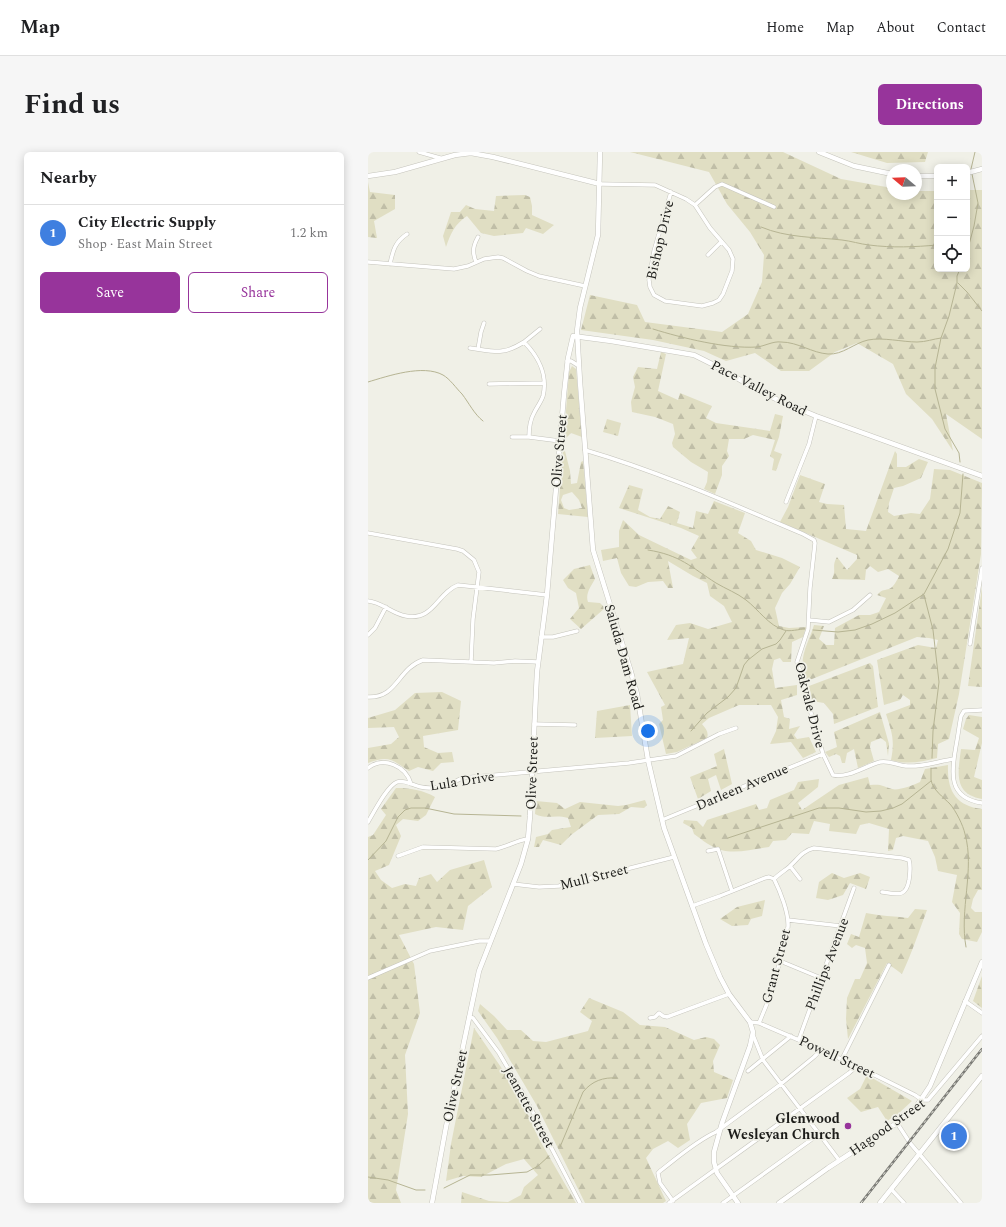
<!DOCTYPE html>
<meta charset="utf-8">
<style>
body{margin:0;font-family:Spectral,serif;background:#f6f6f6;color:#202124}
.controls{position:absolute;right:12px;top:12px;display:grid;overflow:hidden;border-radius:6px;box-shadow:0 2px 10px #0003}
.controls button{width:36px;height:36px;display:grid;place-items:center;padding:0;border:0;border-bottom:1px solid #e0e0e0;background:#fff;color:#202124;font:20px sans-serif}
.compass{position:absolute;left:518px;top:12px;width:36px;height:36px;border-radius:50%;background:#fff;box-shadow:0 2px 10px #0003;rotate:289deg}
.you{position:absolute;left:280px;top:579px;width:14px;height:14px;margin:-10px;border:3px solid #fff;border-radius:50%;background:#1a73e8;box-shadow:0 0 0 6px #1a73e833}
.badge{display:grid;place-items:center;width:26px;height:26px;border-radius:50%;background:#97349b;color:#fff;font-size:13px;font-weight:700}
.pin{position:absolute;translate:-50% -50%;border:2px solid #fff;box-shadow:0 1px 4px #0006}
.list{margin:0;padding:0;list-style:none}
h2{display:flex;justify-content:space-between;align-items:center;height:52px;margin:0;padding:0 16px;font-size:17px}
h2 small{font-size:13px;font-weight:400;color:#757577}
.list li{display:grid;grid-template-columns:26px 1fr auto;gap:12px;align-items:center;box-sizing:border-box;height:56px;padding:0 16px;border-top:1px solid #e0e0e0}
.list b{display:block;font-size:15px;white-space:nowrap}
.list p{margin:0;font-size:13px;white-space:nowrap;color:#757577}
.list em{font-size:13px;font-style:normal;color:#757577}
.actions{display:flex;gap:8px;padding:12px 16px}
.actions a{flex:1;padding:9px 0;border:1px solid #97349b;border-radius:6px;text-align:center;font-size:14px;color:#97349b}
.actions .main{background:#97349b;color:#fff}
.icon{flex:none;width:22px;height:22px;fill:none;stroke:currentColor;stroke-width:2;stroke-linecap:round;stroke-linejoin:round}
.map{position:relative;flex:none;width:614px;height:1051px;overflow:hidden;border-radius:6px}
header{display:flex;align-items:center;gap:24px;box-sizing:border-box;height:56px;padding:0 20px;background:#fff;border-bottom:1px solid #e0e0e0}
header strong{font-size:19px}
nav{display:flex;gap:22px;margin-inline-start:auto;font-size:14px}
.intro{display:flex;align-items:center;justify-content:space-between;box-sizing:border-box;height:96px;padding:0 24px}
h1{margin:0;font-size:28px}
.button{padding:10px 18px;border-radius:6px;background:#97349b;color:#fff;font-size:14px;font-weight:700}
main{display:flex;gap:24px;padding:0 24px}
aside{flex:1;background:#fff;border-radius:6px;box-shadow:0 2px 10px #0003}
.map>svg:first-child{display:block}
.forest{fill:url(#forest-firs);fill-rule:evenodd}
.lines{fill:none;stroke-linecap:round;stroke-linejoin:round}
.stream{stroke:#b6b493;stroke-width:1}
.street-casing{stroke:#c5c4bc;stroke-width:4.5}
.secondary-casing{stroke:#c5c4bc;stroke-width:5.5}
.street{stroke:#fff;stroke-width:3.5}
.secondary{stroke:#fff;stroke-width:4.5}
.rail-casing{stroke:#7b7b76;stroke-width:2.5}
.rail{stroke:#f0f0e7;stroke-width:1;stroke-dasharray:3;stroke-linecap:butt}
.poi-dot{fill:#97349b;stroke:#f0f0e7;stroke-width:1.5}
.labels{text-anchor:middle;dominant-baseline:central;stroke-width:3.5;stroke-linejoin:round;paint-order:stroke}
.street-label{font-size:14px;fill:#1d1d1a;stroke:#f0f0e7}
.poi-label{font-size:14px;font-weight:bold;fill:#1d1d1a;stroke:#f0f0e7;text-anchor:end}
</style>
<header>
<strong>Map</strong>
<nav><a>Home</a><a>Map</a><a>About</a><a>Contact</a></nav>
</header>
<div class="intro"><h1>Find us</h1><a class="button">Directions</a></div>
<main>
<aside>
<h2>Nearby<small></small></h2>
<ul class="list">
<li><span class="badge" style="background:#3f7fe0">1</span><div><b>City Electric Supply</b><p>Shop · East Main Street</p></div><em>1.2 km</em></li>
</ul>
<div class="actions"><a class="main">Save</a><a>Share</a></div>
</aside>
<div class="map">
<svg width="614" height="1051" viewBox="0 0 614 1051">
<defs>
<pattern id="forest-firs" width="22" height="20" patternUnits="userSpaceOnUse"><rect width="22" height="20" fill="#e0dec3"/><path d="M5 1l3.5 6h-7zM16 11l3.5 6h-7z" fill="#c0bea7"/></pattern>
</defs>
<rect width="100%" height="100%" fill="#f0f0e7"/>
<path class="forest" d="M262 0H415L473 27 524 36V42H548V39H569V117H599V38H614V287L578 262 585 299 564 267 538 242 525 212 489 191 467 200 441 219H413L387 201 358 209 336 199 285 188 213 178 222 143 269 153 277 170 354 180 380 162 394 130 396 103 382 80 359 52 341 20Z
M483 0H560L557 10 519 11Z
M0 30 2 40 27 43V57L6 69 9 86 0 85Z
M157 43 162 45 164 54V63L186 73 175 82 158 76 155 81 126 84 113 81 99 64C86 73 83 81 78 95L75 84 83 60H92L98 53 107 57 126 59 128 44Z
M293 200 298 202 290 239 310 248 312 241 344 254 338 266 348 271 402 279 407 262 415 264 411 285 406 299 414 302 408 319 404 318 406 307 402 304 407 288 385 283 376 287H361L359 299 361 304 354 314V323L347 342 336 337 339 330 340 320 323 310 305 295 304 291 307 282 305 272 287 265 264 260 263 250 267 235 265 225 270 215 289 217Z
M204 214 208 217 214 285 203 281 198 286 196 295 202 319 203 332 209 331 213 310 215 309 220 365 190 362 201 220ZM204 340 211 348 214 356 201 358 196 356 193 348 195 343Z
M239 267 253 271 250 284 235 280Z
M527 299 529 302V315H538L551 307 560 310 553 326 535 334 526 336 521 351 520 360 526 364 543 361 552 362 562 347 566 317 582 318 614 331 613 402 591 542 581 587 570 592 569 606C553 610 539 613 523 608 527 588 524 581 518 562L542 553V548L535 543 532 548 516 553 509 508 550 493 568 496 570 488 561 486 549 485 439 529C428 508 440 493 446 473L456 474 451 487 458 493H466L467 476 491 463H502L511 460 518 446 509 443C515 437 514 439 521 437 526 435 529 428 531 424L520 417 510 420 502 414 498 418 497 428 464 427C469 417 463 415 469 405L479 418 489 407V403L412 370 420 355 432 323 457 332 451 350 459 352 476 353 478 377 498 379Z
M261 333 275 337 270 358 282 365 292 367 300 354 312 360 309 371 325 376 328 359 340 362 346 349 377 361 370 381 383 389 388 398 414 406 432 415 422 432 414 441 407 456 411 474 421 476 438 475 435 485 424 490 423 510H415L412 506 406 508 404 517 407 536 429 533V543L413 548 416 565 422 567 421 577 432 574 426 583 429 587 441 585 448 600 435 606 423 590 402 592 408 579 410 565 403 553H371L341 566 334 572C338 577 341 580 339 586L309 600 298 602 291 572 295 568 293 555 297 553 279 520 315 512 321 486 299 488 308 473 322 471 340 477 364 470 356 454 342 444 339 431 325 424 300 409 305 436H300L295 429 280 430 268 435 261 434 253 421 249 406 235 409 233 398 251 395V379L255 368 271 383 323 408 329 406 323 398 331 384 313 376 251 356Z
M222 413 227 427C223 434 217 442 220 450L232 451 237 456 213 477 202 467 211 456 208 441 200 436 195 428 206 417Z
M614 435V535L600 534Z
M502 511 505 514 510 555 466 572 465 562 456 551 444 549 441 534Z
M74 540 93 549 90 578 55 584 56 595 70 601 84 600 86 610 73 611 65 619 50 615 41 619C24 608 21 603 0 611V596L23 592 31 585 26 575 0 576V566L27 558 47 541Z
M262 553 264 584 227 586 229 559Z
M512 560 521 592 520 604 518 590 513 586 503 590 502 595 506 609 490 616 486 597 479 601 477 611H474L472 604 468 602 461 605 457 600 469 595 466 580Z
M601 563 614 565V591L606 625 614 628V647C585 642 590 620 593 597L607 598 611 586 595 577 598 567Z
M356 597 364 632 353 638 348 623 340 627 343 639 330 647 322 625 349 614 346 602Z
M580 613C579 639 588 654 614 657V738H610L605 747 603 756 607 760H614V780L609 790 594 787 591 782 592 761 584 750 589 723 570 719 567 705 560 689 535 684 528 686 525 698 520 699 521 677 501 671 492 673 488 682 461 679 462 672 446 669 441 682 424 681 418 688 405 689 401 695C386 697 368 702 353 698 343 695 334 688 326 682L324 676 315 671 316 668 329 669 335 675 339 668 388 652 391 658 399 656 402 648 426 638 430 630 451 627 450 635 430 651 434 658 471 633 500 625 502 633C515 632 513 634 524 637 530 639 546 633 552 630L557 617Z
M28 636C42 636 55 638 67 645L58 663 50 669 35 667 28 673 33 684 21 713 7 719 13 728 24 736 37 732 48 734 51 726 63 722 69 730 82 718 116 708 124 735 100 754 95 778 68 775 31 783 46 812 52 861 37 903 40 962 28 1038 33 1051H0V685L5 683 18 663 13 657Z
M277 648 279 653 276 656 263 655 251 662 230 663 203 683 193 693 175 688 171 695H166L168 685 180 682 184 678 203 675 200 666C186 662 179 668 167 662L168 649 189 651 197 657 212 650 250 654 258 653Z
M464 721 476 726 492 721 502 725 498 737 482 731 475 743 460 748 448 746 451 730Z
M397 748 394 764 383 767 380 773 364 774 352 767 369 755Z
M547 757 559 758C551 779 544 801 534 822L519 811 480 887 478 867 479 846 487 827H492L499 811 497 796 488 793 484 796 479 792 483 782 491 785 498 761C512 764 526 764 540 766Z
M614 824V856L605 849Z
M221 846 255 860 272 873 297 875 326 888 338 885 346 887 352 893 345 909 346 920 365 928 359 946 333 951 319 972 322 988 310 996 300 989 285 997 278 1006 298 1049 295 1051H217L169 954 129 886 110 859 112 852 126 864 139 878H153L165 889 178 890 220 879 224 869 212 860Z
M106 876 150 940 171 987 208 1051H93L94 1040 121 1049 140 1050 153 1043 156 1035 170 1023 156 1007 138 1012 113 1025 95 1024 78 1029 83 992Z
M499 923 544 949 530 962 519 969 510 955 493 960 479 946 492 937Z"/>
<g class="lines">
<path class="stream" d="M603 17 607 0
M393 75C419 86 447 85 474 88 483 89 492 92 501 93 524 96 547 95 569 93
M599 100 606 74 610 51 604 22
M592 117 589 124V131L581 164 573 186 567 216V237L577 277 591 301 592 310
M590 131 599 140 614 159
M285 177C314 186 358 197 389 195 397 194 405 189 413 190 430 190 444 201 460 202 475 203 486 191 500 188 515 185 534 190 549 190 558 190 565 187 573 186
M0 230C20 224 55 212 75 223 82 227 88 236 94 242 101 251 106 262 115 269
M280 398C312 403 323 415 348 431 358 437 369 441 378 448 390 457 401 474 416 478 422 480 431 477 437 477
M556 443 565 478 571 530 565 579 564 606
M445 478 470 480 487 478 504 472 527 461 556 442 580 397 592 361 595 322
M323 579 339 561 360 545 368 536 376 513 380 508 394 497 408 492 412 488 418 479
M563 616C563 620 563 624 563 628 565 638 575 645 582 652 588 659 595 673 597 682 607 718 591 758 598 795
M360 686 451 656H471L498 660 513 659 525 656 534 652 563 629
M0 708 18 689 30 665 37 658 43 656H57L86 662 153 664
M192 995 215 940C224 929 235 925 249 926
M0 1025 20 1028 48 1038H57
M76 1036 102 1023H122L159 1020 170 1014 181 1004"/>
<defs>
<path id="street" d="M51 0 72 6
M232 32 287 33 318 47 327 53 342 76 361 98 365 107 364 119 355 142 351 148 345 151 334 154 297 149 286 143 282 135 281 128 286 99 303 40
M327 53 347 35 354 32 406 55
M340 103 353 90
M0 110 86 117 100 114 116 107 130 105 135 106 159 119 171 124 217 134
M108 110C104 100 105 94 110 85
M22 112C25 98 27 90 39 82
M156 190 172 177
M102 196C126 199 134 204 156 190 170 204 180 223 175 244 173 250 169 255 166 261 162 268 161 276 161 285
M110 197 113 180 116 171
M199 209H203L211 214
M121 232 176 231
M144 285H161L192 289
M217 298C292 320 364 352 435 382L446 388 447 391 442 436 440 477 429 510 438 538 443 561 455 602 465 623C481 626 497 614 512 610 522 608 530 614 540 614 555 615 571 609 586 607
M418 350 441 292 448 264
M0 381 89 397 95 399 106 408 111 420 105 467 103 510
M0 449C14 450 24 462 38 464 66 469 69 441 90 433L179 443
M441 468 461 470 485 458 502 443
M0 483 7 476 18 455
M173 485H185L209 479
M602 492 614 416
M0 545C30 546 29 517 55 508L126 511 147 509 170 510
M614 558 596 559 593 564C591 574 590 584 588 594 583 621 580 646 614 651
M166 572 207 573
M0 616C16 604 38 614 43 632
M294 668 455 602
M0 670C6 660 19 634 29 630 36 627 46 634 53 635 68 638 81 633 94 626L261 611 308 604 351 582 368 576
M340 699 350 697 364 739
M30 704 55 695 128 697C139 695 149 688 160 687
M422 714 432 727
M406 727C410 723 416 719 421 715 430 707 434 699 446 696L534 706 541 708C543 715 542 721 541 728 538 746 529 742 514 740
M145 732 171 735 191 734 306 705
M324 754 352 744 397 726 401 725 406 727C412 739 421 761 420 775L405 837 391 871
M420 768 473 774
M412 809 453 826
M0 826 62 799 111 789H122
M597 849 614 861
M101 865 105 866 131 901 158 947 212 1051
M282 866 287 865 291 861 295 864 299 865 361 842
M382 870 391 871C444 893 496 917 547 943L554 948H560L614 884
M385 883 395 908 471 1008
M431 887 486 736
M474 907 521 813
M380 919 423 884
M529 971 542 991 593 1051
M523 1037 536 1051
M305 1049 292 1031 290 1021 292 1019C309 1006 328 989 348 980L413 932 446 905 454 897
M301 1051 481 921 489 914
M355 1051 451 982"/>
<path id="secondary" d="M232 0 230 83 212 156 209 179 212 230 225 398 263 520 269 542 280 608 296 676 338 792 352 825 361 842 382 870 385 880 382 894 354 971 346 1000V1010L349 1021 370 1051
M451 0 486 14 524 22
M599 21 614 17
M0 24 27 20 87 3 103 1 125 5 232 32
M548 24H569
M64 1051 78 975 111 819 153 712 160 687 162 664 169 520 179 443 196 242 200 206 205 184 243 189 326 203 346 213 397 242 419 252 448 264 614 324
M411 1051 460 1016 529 971 548 955 562 934 614 810
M512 1051 614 924"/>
</defs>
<use href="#street" class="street-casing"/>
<use href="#secondary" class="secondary-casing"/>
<use href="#street" class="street"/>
<use href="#secondary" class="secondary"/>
<defs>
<path id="rail" d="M493 1051 614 897"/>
</defs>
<use href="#rail" class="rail-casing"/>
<use href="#rail" class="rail"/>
</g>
<circle class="poi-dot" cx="480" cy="974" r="4"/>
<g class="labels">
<g class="street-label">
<text transform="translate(292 88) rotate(-77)">Bishop Drive</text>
<text transform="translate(391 236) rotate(27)">Pace Valley Road</text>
<text transform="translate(191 299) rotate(-85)">Olive Street</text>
<text transform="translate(256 505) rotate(74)">Saluda Dam Road</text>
<text transform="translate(442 553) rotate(76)">Oakvale Drive</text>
<text transform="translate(164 621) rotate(-88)">Olive Street</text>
<text transform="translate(94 629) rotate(-9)">Lula Drive</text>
<text transform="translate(374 635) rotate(-23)">Darleen Avenue</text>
<text transform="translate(226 725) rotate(-14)">Mull Street</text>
<text transform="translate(459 812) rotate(-69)">Phillips Avenue</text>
<text transform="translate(408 814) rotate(-75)">Grant Street</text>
<text transform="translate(469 905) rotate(25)">Powell Street</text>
<text transform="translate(87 934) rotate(-78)">Olive Street</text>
<text transform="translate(161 955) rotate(61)">Jeanette Street</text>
<text transform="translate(519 975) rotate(-35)">Hagood Street</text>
</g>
<g class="poi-label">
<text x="472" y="966">Glenwood<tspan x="472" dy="16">Wesleyan Church</tspan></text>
</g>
</g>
</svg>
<div class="controls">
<button>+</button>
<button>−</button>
<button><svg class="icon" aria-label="locate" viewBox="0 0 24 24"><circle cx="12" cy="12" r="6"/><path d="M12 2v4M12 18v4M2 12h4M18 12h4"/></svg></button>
</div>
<svg class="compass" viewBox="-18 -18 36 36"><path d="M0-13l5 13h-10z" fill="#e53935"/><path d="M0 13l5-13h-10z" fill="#757577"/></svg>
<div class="you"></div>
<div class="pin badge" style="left:586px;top:984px;background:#3f7fe0">1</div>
</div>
</main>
